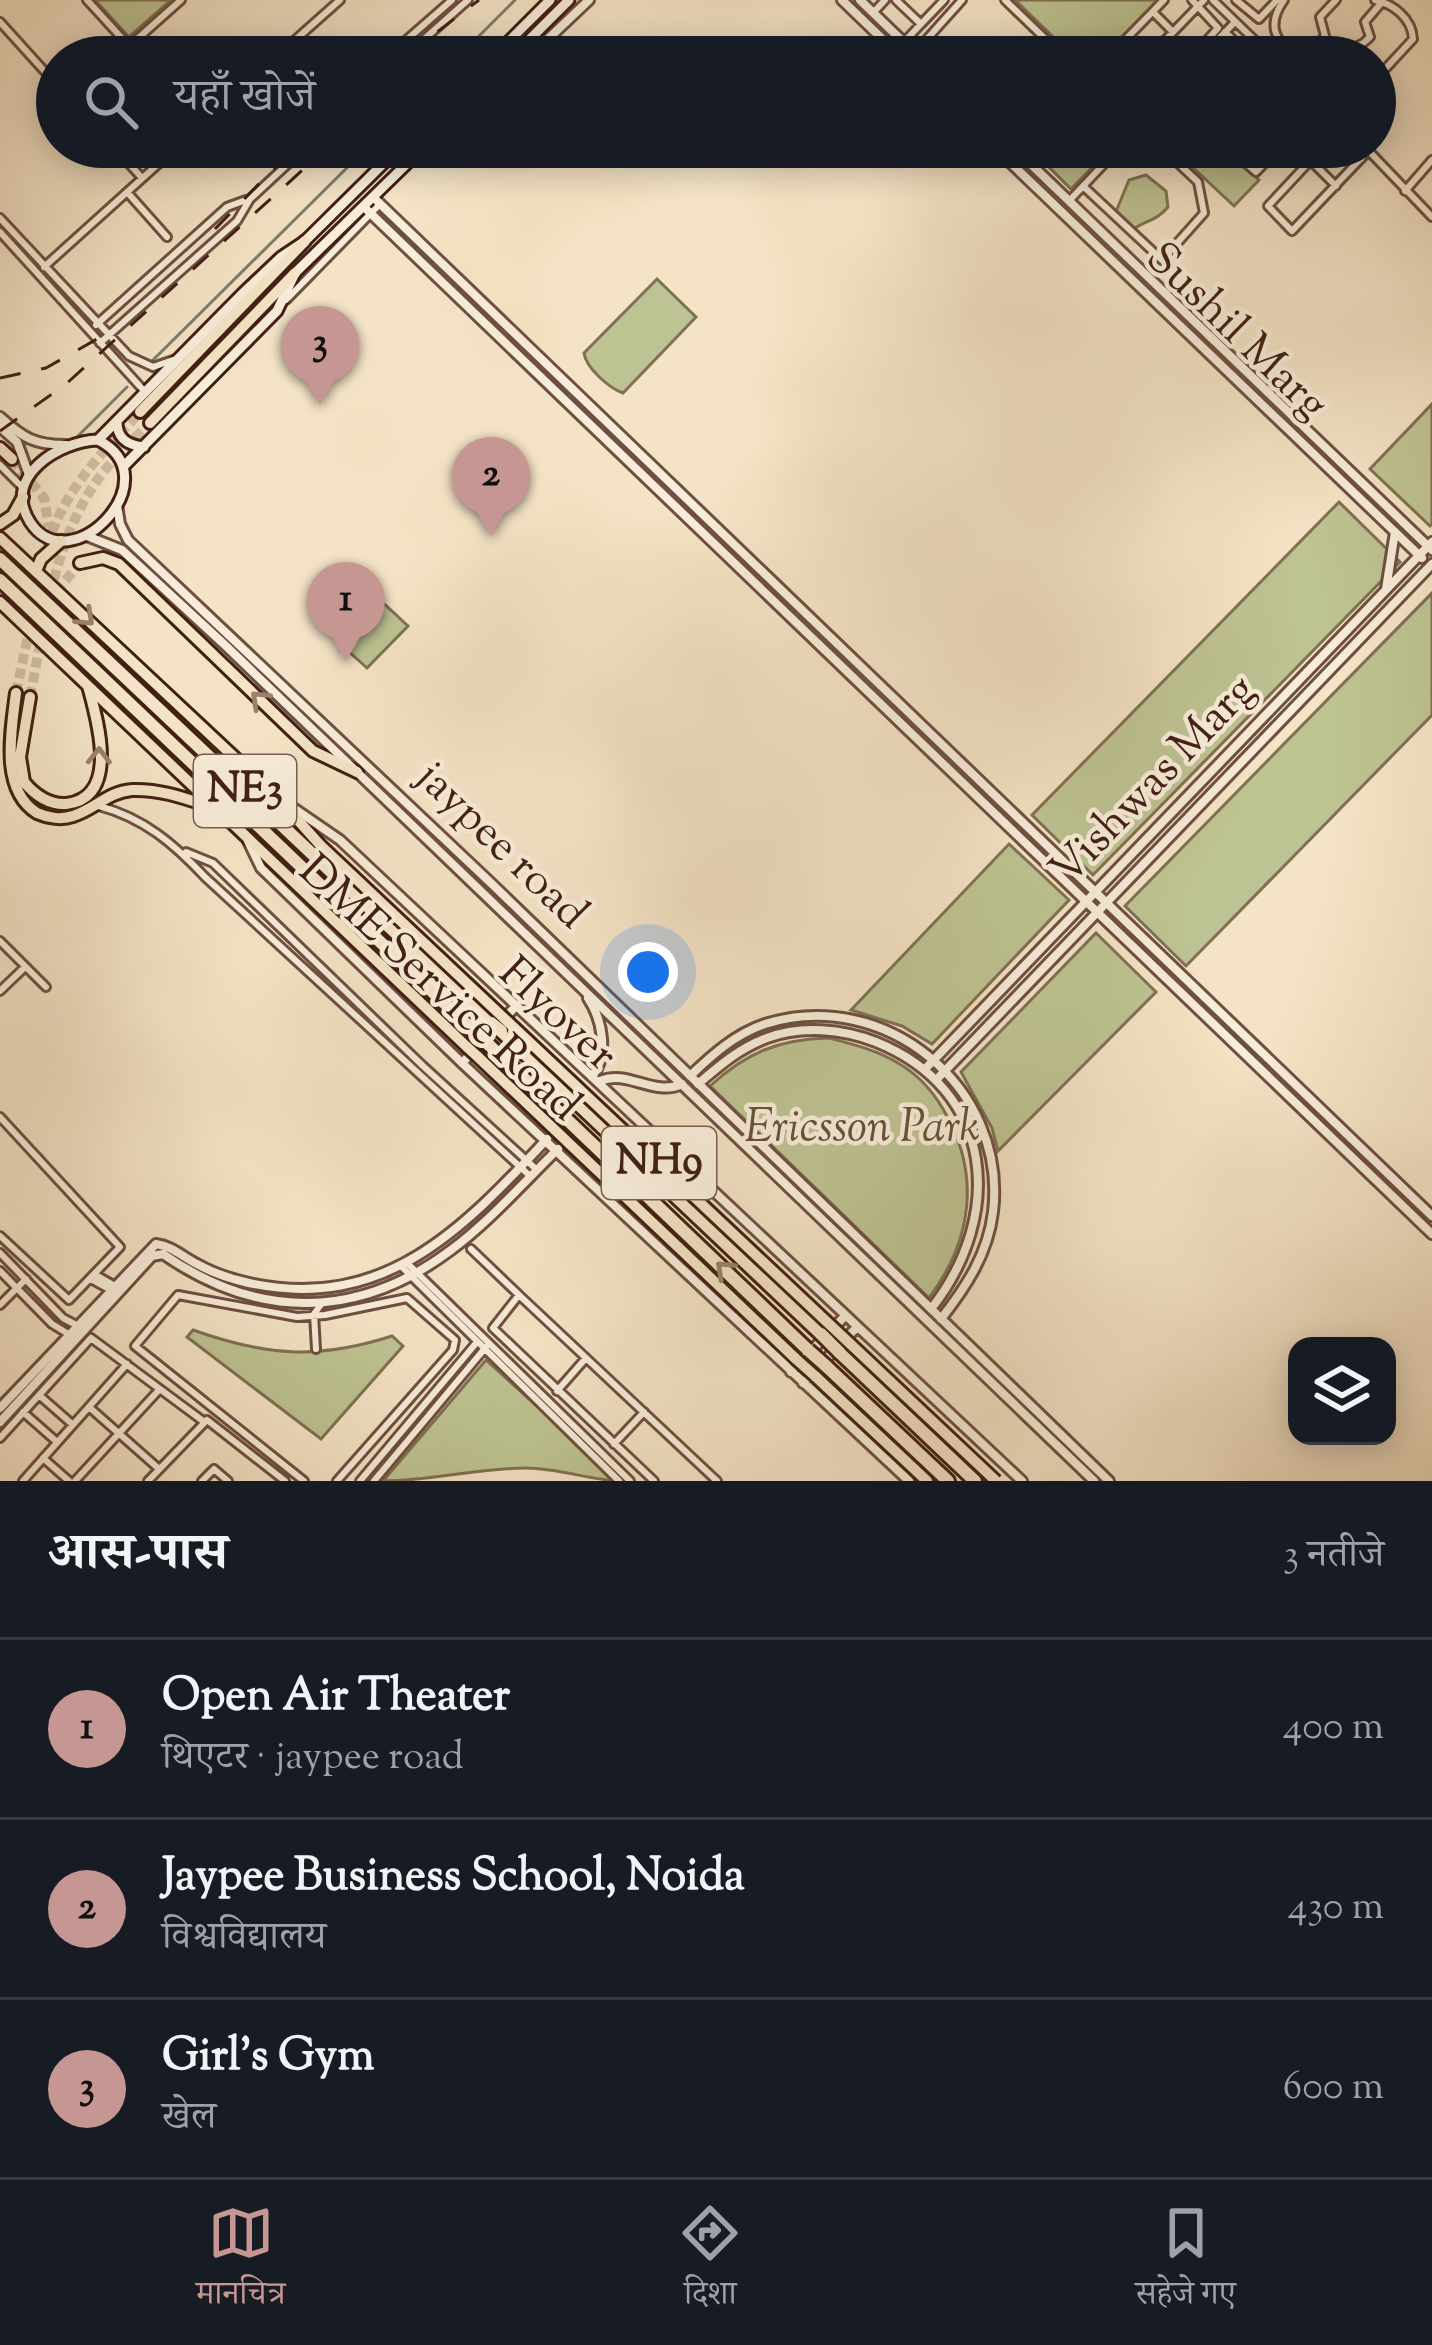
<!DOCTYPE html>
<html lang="hi">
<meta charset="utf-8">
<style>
body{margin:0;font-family:"Sorts Mill Goudy","Noto Serif Devanagari",serif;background:#242831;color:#f1f3f6}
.controls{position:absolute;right:36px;bottom:36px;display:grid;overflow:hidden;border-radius:24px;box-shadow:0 6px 30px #0003}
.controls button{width:108px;height:108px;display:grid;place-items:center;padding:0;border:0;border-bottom:3px solid #363941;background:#171b24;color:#f1f3f6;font:60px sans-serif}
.you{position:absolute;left:648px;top:972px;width:42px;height:42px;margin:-30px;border:9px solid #fff;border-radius:50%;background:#1a73e8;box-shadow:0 0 0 18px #1a73e833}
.badge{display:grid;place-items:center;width:78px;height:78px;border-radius:50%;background:#c59692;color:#111;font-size:39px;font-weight:700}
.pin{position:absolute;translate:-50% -99px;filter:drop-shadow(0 3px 6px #0008)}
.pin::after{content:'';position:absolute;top:63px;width:42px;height:36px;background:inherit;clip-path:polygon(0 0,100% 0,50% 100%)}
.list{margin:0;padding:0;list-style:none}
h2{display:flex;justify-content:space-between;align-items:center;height:156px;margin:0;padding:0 48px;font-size:51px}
h2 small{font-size:39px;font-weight:400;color:#9ea1a6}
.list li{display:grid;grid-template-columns:78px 1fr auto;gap:36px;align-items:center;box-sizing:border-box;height:180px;padding:0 48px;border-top:3px solid #363941}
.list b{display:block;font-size:45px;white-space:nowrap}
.list p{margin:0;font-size:39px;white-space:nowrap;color:#9ea1a6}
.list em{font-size:39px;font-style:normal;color:#9ea1a6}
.icon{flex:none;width:66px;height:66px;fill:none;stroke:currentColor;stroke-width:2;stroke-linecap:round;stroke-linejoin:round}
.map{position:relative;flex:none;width:1432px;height:1481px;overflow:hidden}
.search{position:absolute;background:#171b24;box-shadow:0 6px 30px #0003;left:36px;right:36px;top:36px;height:132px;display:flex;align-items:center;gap:30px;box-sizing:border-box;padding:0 42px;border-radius:66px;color:#9ea1a6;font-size:45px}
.sheet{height:696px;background:#171b24}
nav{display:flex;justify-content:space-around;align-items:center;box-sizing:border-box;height:168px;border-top:3px solid #363941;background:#171b24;font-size:33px;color:#9ea1a6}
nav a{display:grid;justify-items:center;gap:6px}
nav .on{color:#c59692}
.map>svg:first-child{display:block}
.green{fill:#bec393;stroke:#807153;stroke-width:3}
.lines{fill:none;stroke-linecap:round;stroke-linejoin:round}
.stream{stroke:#787f71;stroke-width:3}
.trunk-tunnel{stroke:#d0bca2;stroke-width:10;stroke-dasharray:10 5;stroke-linecap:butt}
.minor-casing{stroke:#6e5040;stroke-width:12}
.tertiary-casing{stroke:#6e5040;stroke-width:14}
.secondary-casing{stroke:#411f13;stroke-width:15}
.trunk-casing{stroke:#411f13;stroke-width:16}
.motorway-casing{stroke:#411f13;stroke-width:18}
.minor{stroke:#f8edda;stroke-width:6}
.tertiary{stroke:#f8edda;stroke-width:8}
.secondary{stroke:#f8edda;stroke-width:9}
.trunk{stroke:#f4e3c6;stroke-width:10}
.motorway{stroke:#f4e3c6;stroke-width:12}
.rail{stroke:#411f13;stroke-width:3;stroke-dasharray:21 21;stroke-linecap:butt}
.trunk-bridge-casing{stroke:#411f13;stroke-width:16;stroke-linecap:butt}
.motorway-bridge-casing{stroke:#411f13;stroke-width:18;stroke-linecap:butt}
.trunk-bridge{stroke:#f4e3c6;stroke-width:10}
.motorway-bridge{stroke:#f4e3c6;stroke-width:12}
.oneway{stroke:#9a816c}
.labels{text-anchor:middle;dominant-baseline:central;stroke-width:9;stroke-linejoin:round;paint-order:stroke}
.shield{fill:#f8edda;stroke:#785d4f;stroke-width:3}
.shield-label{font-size:42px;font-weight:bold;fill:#411f13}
.street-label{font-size:45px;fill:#411f13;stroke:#f8edda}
.park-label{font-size:45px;font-style:italic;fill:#665039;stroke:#f8edda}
</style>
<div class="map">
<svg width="1432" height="1481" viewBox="0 0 1432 1481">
<rect width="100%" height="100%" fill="#f4e3c6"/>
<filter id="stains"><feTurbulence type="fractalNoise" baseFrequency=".00167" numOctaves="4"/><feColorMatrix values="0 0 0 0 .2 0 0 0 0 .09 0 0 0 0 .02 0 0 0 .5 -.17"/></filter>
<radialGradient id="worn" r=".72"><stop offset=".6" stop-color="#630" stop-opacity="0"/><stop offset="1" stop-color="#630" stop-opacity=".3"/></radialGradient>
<path class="green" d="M95 0H171L129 37Z
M1015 0H1162L1119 45 1130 57H1074Z
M1029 147H1112L1071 189Z
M1171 147H1224L1259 180 1234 206Z
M1146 175 1166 191 1168 207C1157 221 1145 220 1132 230L1115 214 1129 180Z
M657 279 696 317 623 393C609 388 586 368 584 353Z
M1432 404V524L1430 526 1370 469Z
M1339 502 1400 562 1093 875 1032 815Z
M1432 593V715L1186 966 1125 906Z
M378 598 408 626 367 668 337 641Z
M1009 844 1069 900 932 1044 902 1026 851 1010Z
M1096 933 1156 992 998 1151 992 1128 961 1072Z
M829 1038C852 1044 877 1050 898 1063 917 1074 932 1090 943 1109 981 1173 973 1239 929 1298L710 1086C746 1053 779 1039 829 1038Z
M193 1330C266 1356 318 1360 392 1336L403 1346 321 1439 187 1337Z
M486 1360 620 1481C589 1480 558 1468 526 1468 477 1468 431 1481 383 1481Z"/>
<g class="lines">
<path class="stream" d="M458 57 515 0
M150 363 368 147
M77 437 127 387"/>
<path class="trunk-tunnel" d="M12 459 44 498 49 527
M44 561C56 498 98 457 140 412
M56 592 80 563
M16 693 34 608
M30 697C44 627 53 546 94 485 109 462 131 442 150 423"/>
<defs>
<path id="minor" d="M87 0 129 46
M896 0 921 24 944 0
M1005 0 1064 57
M1192 0 1218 28 1192 57
M1213 0 1272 57
M1236 0 1259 19 1277 0
M1284 0C1267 24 1274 39 1294 57
M1375 0C1393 4 1412 18 1413 39L1375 80
M1153 12 1173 32
M873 13 885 0
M0 22 57 85
M1225 32 1251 57
M927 39 962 0
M904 42 921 24
M913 52 930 38 953 57
M117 57 181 0
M276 57 340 0
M387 57 452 0
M404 57 468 0
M986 57 992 51
M1133 57 1124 48 1125 40 1164 0
M1149 57 1204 0
M1201 57 1235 22
M1225 57 1237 44
M1306 57 1325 36 1320 17 1336 0
M1329 57C1341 45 1353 55 1370 37L1365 22 1382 2
M114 147 142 178
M1227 147 1256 172 1280 147
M1297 147 1336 186
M1348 147 1361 159
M1365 147 1432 217
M1310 161 1268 206 1292 231 1369 150
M1083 186 1162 260 1204 213 1198 182 1161 147
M1405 191 1432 160
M127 192 167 237
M1069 201 1120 147
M0 218 129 356 153 367 173 360
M0 232 146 393
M44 267 177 147
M286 300 380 204
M96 325 227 207 246 200
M100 343 237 221 250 199 306 147
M0 465 23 488
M99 806C144 818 174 844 205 877L530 1176
M186 852 213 863 423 1066 537 1170
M0 941 46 987
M0 991 25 967
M0 1117 120 1247 69 1300 0 1236
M471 1249 519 1295 493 1328 654 1481
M0 1253 63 1318 80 1327
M407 1263 630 1481
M401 1266 619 1481
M0 1271 52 1324 70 1335
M96 1275 115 1286
M91 1279 111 1290
M519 1295 717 1481
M0 1305 26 1279
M316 1349 314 1314 322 1303
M557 1391 586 1358
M39 1395 72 1424
M89 1407 158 1468
M23 1412 57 1442
M0 1438 91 1338 203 1421
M614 1444 644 1412
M43 1458 69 1481
M23 1481 127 1364
M75 1481 158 1391
M148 1481 207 1420 285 1481
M202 1481 214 1469 228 1481
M304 1481 135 1346 178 1295 297 1317 325 1315 407 1298 455 1340 453 1350 337 1481
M360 1481 477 1342
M374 1481 486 1347"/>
<path id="tertiary" d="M842 0 901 57
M860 0 919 57
M529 57 589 0
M994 147 1422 558
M1013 147 1432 550
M373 197 1432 1216
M364 207 1432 1234
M0 417C23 438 35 445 66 445
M0 427 17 442 29 475
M117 505 120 524 128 540 492 884 1109 1481
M87 536 122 550 226 646 1094 1481
M1386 589 1395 532
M292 807 340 840 1022 1481
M248 841 261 868 462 1063 909 1481
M588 998C602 1019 609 1054 593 1075
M462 1063 517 1005
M926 1068 1432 542
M690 1076C712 1055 735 1034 765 1024 885 986 1008 1088 993 1212 988 1254 966 1287 941 1319
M937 1079 1432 564
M600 1081C628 1069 653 1097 682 1084
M698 1084C720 1065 740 1048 767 1038 801 1025 843 1029 876 1042 995 1090 1005 1215 931 1309
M791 1372 845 1316
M803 1383 857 1327
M0 1408 156 1244C172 1246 183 1257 197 1264 213 1273 231 1279 249 1283 384 1312 462 1230 547 1139
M0 1422 152 1256 163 1254C258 1320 358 1320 451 1250 490 1221 523 1183 558 1149"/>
<path id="secondary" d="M493 57 550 0
M512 57 569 0
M117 422C117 439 128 445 144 447
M98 440 243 293 281 257 305 241 400 147
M98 440C173 478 70 584 30 522 1 476 60 441 98 440Z
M124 466 277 311 295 273 424 147"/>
<path id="trunk" d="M140 412 305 241
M150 423 295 273
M0 448 12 459
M0 524 13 515 23 497
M0 538 279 799 321 846
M80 563 103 558 119 564 313 751 357 772
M36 571 41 559 61 541
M0 602 467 1047
M16 693C11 732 0 790 37 813 48 818 62 820 73 816 96 809 107 792 132 790 162 789 187 799 214 808
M30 697 20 757 24 782C35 795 48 805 66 804 121 798 97 719 88 686
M477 1056 796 1359
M815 1376 927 1481"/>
<path id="motorway" d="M0 559 491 1023
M0 580 479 1036
M501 1031 821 1334
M488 1044 808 1350
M839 1352 975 1481
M826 1366 948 1481"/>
</defs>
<use href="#minor" class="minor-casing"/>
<use href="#tertiary" class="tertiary-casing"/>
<use href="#secondary" class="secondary-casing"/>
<use href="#trunk" class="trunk-casing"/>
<use href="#motorway" class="motorway-casing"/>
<use href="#minor" class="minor"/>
<use href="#tertiary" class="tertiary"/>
<use href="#secondary" class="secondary"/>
<use href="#trunk" class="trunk"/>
<use href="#motorway" class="motorway"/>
<path class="rail" d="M404 57 479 0
M215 229 295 147
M0 378 46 368 97 339
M0 431 66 384 328 147"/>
<defs>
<path id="trunk-bridge" d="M321 846 996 1481
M467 1047 477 1056
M796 1359 815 1376"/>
<path id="motorway-bridge" d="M491 1023 501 1031
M479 1036 488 1044
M821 1334 839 1352
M808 1350 826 1366"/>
</defs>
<use href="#trunk-bridge" class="trunk-bridge-casing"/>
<use href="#motorway-bridge" class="motorway-bridge-casing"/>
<use href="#trunk-bridge" class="trunk-bridge"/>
<use href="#motorway-bridge" class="motorway-bridge"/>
</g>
<defs><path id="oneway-chevron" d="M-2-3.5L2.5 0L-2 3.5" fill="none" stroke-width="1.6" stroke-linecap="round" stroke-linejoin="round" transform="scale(3)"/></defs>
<g class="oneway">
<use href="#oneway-chevron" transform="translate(86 618) rotate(43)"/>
<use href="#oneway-chevron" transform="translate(259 699) rotate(-136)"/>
<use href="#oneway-chevron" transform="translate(99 756) rotate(-89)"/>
<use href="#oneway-chevron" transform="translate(724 1269) rotate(-136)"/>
</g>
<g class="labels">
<g class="shield">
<rect x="194" y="755" width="102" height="72" rx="9"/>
<rect x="602" y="1127" width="114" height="72" rx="9"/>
</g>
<g class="shield-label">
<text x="245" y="791">NE3</text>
<text x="659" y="1163">NH9</text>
</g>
<g class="street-label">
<text transform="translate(1235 333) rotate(44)">Sushil Marg</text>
<text transform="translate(1155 782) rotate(-46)">Vishwas Marg</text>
<text transform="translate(500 847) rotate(44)">jaypee road</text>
<text transform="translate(438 990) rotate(43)">DME Service Road</text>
<text transform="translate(556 1016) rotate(43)">Flyover</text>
</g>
<g class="park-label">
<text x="862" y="1129">Ericsson Park</text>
</g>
</g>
<rect width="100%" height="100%" filter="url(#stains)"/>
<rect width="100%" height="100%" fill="url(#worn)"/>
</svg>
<div class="controls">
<button><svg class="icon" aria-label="layers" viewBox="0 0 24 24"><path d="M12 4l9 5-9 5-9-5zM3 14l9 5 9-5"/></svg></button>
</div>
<div class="you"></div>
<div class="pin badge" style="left:346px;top:661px">1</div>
<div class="pin badge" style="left:491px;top:536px">2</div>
<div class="pin badge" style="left:320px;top:405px">3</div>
<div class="search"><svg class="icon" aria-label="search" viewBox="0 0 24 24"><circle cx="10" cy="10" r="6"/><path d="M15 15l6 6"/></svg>यहाँ खोजें</div>
</div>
<section class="sheet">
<h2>आस-पास<small>3 नतीजे</small></h2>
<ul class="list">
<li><span class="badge">1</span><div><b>Open Air Theater</b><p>थिएटर · jaypee road</p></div><em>400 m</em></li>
<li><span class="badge">2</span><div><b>Jaypee Business School, Noida</b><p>विश्वविद्यालय</p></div><em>430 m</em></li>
<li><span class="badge">3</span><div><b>Girl's Gym</b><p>खेल</p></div><em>600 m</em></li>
</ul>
</section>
<nav>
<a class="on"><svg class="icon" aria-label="map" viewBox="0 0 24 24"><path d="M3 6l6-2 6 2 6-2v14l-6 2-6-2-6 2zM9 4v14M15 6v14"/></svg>मानचित्र</a>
<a><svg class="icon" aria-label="directions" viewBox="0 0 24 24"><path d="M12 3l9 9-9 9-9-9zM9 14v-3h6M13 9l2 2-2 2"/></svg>दिशा</a>
<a><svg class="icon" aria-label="saved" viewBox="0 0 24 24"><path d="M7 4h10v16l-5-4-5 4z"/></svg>सहेजे गए</a>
</nav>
